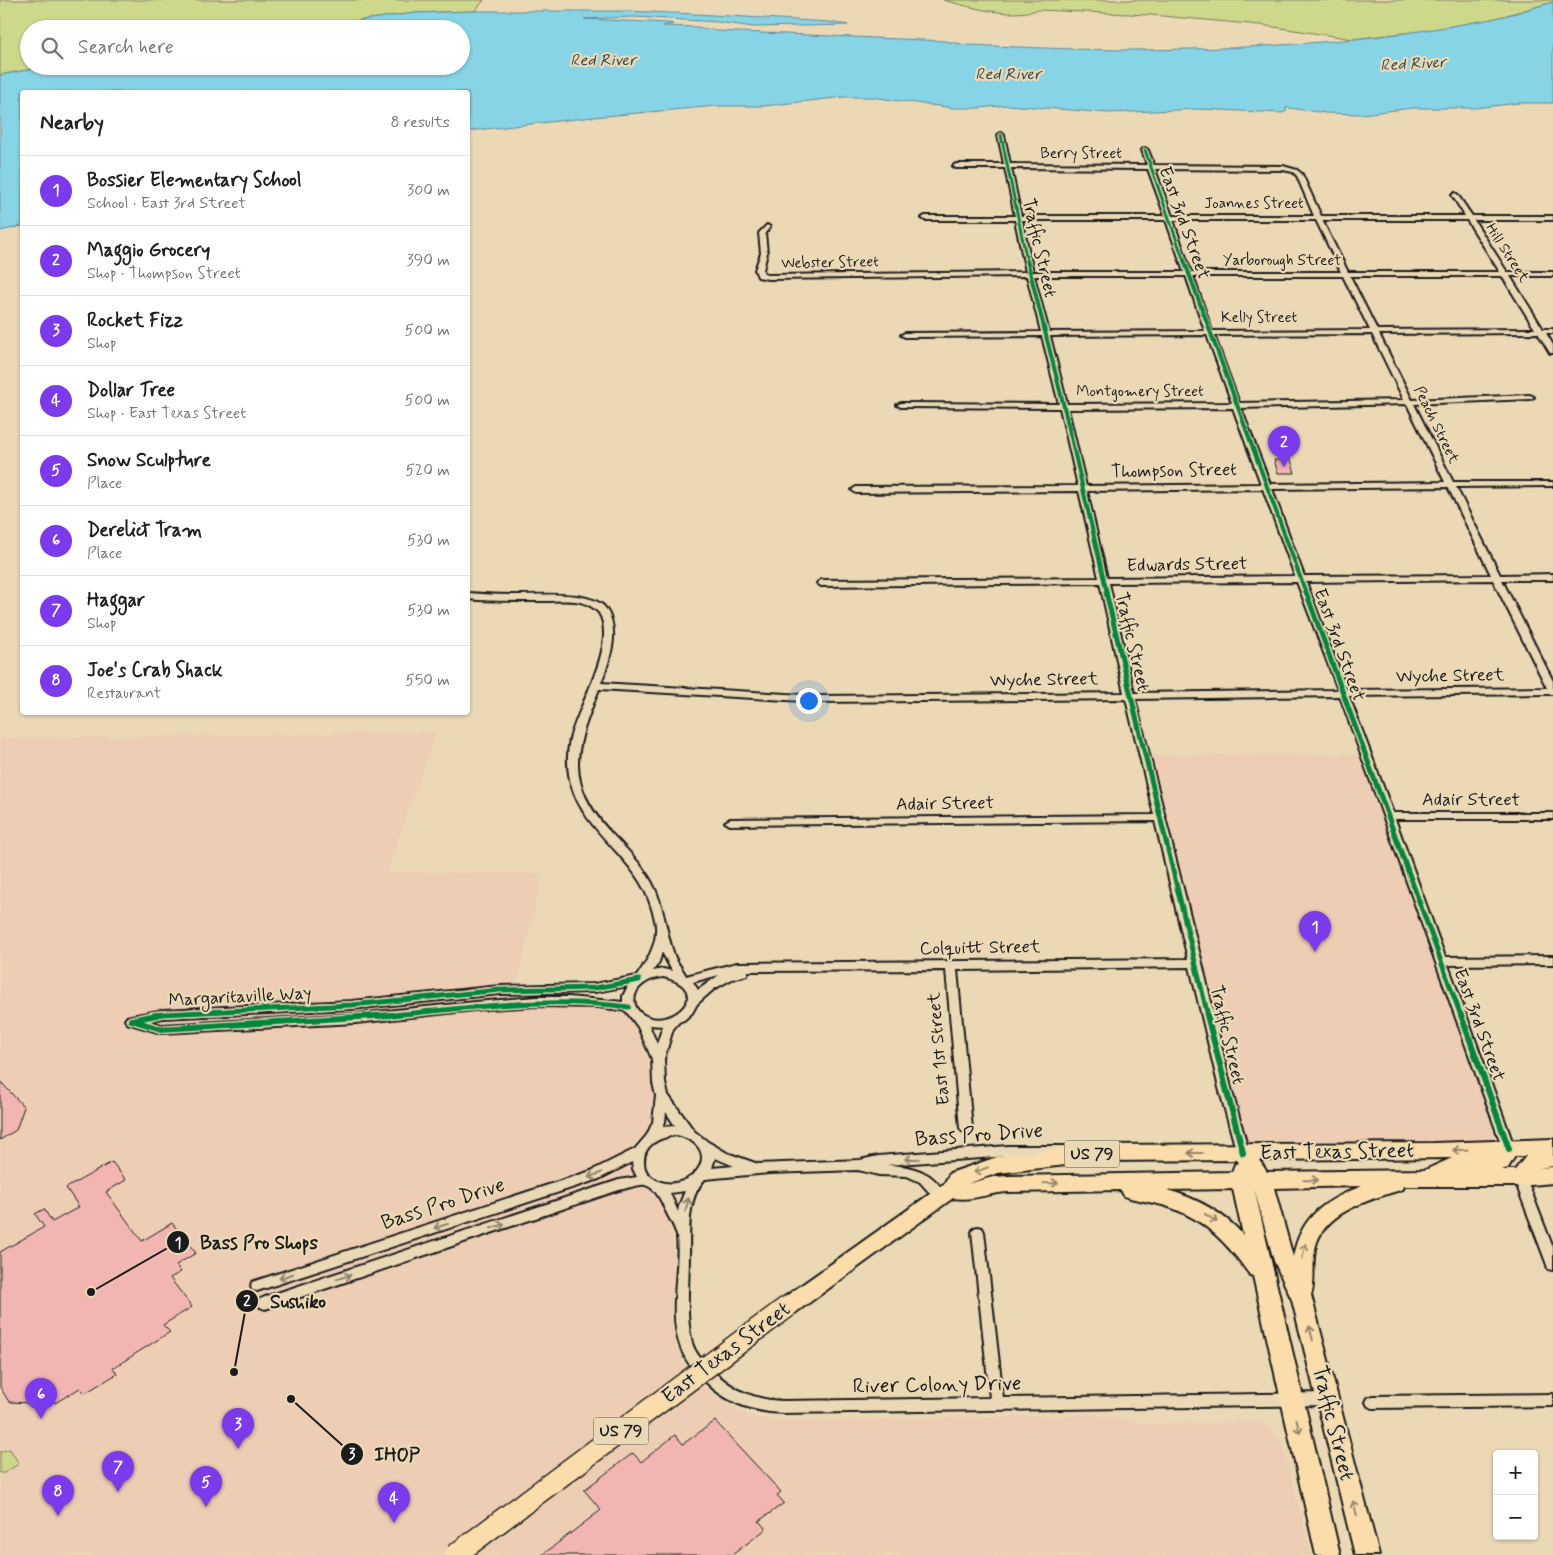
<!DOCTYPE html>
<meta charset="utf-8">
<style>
body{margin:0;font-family:Mynerve,sans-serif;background:#f2f2f2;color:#202124}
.controls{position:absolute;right:15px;bottom:15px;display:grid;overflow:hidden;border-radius:5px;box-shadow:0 1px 4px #0004}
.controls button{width:45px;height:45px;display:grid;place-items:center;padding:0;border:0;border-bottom:1px solid #e0e0e0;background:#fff;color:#202124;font:25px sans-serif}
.you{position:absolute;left:808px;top:700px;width:18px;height:18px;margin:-12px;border:4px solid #fff;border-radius:50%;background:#1a73e8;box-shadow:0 0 0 8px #1a73e833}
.badge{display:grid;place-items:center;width:32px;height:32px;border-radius:50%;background:#7c3aed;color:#fff;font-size:16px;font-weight:700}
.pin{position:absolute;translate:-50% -41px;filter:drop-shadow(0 1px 2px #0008)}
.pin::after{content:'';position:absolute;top:26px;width:18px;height:15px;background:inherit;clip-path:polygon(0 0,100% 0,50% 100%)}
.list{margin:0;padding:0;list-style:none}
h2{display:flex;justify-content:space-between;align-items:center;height:65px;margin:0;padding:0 20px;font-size:21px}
h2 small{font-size:16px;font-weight:400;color:#757577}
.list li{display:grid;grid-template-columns:32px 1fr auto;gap:15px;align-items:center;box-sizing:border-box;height:70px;padding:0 20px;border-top:1px solid #e0e0e0}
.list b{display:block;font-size:19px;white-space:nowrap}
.list p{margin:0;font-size:16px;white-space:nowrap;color:#757577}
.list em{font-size:16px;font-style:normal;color:#757577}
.icon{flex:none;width:28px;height:28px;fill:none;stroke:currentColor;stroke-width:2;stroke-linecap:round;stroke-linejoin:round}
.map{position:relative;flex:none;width:1553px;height:1555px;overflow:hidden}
.search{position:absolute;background:#fff;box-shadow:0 1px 4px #0004;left:20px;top:20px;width:450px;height:55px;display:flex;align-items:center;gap:12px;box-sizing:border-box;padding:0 18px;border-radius:28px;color:#757577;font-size:19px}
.panel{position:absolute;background:#fff;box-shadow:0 1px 4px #0004;left:20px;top:90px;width:450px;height:625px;border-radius:5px}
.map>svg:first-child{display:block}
.built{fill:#edceb5}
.green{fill:#cdd88b;stroke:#747a54}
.water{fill:#88d4e7;stroke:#5d8a96}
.building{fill:#f1b6b2;stroke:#1c1c1c}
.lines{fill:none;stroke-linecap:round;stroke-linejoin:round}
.minor-casing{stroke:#1c1c1c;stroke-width:4}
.primary-casing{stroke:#1c1c1c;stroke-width:4}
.minor{fill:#ebd9b6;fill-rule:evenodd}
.primary{fill:#faddab;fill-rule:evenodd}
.primary-bridge-casing{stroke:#1c1c1c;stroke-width:24;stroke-linecap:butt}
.primary-bridge{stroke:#faddab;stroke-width:21}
.cycleway-far3-casing{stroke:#ebd9b6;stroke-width:5}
.cycleway-far2-casing{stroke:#ebd9b6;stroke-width:6}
.cycleway-far1-casing{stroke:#ebd9b6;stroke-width:8}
.cycleway-casing{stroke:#ebd9b6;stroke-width:9}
.cycleway-far3{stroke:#00873e;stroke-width:3}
.cycleway-far2{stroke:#00873e;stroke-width:4}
.cycleway-far1{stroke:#00873e;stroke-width:5}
.cycleway{stroke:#00873e;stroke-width:6}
.oneway{stroke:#96866b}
.oneway2{stroke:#8e8471}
.labels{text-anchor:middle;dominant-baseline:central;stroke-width:4.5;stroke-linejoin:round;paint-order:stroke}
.far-street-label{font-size:15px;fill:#1c1c1c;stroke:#ebd9b6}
.far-water-label{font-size:16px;font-style:italic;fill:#374a4f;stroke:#ebd9b6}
.shield{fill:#ebd9b6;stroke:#5a554a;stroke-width:1}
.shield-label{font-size:16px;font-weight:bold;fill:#1c1c1c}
.street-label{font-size:18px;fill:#1c1c1c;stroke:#ebd9b6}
.near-street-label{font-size:21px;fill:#1c1c1c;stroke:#ebd9b6}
.leader{fill:none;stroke:#1c1c1c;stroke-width:2}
.callout-dot{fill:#1c1c1c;stroke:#ebd9b6;stroke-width:2}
.mark-label{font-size:15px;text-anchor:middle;font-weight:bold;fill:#fff}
.callout-label{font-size:19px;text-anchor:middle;font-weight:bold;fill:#1c1c1c;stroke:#ebd9b6;stroke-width:4.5;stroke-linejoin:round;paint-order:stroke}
</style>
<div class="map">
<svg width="1553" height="1555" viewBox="0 0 1553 1555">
<rect width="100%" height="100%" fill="#ebd9b6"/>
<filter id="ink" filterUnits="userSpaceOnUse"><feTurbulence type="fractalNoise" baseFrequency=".02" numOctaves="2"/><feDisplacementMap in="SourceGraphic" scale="10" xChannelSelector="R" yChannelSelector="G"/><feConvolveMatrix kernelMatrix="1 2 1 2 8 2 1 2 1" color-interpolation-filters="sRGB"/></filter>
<g filter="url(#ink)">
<path class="built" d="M436 732 387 872 543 873 512 1006H596L612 1008 628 1016 638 1027 648 1063 655 1106 654 1116 649 1128 624 1154 640 1186 657 1194 664 1203 669 1217 673 1232 674 1253 673 1320 676 1344 686 1368 699 1381 715 1396 735 1409 750 1416 776 1421 1096 1415 1146 1423 1258 1422 1269 1427 1282 1442 1312 1555H0V738Z
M1365 754 1509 1149 1243 1153 1145 755Z"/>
<path class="green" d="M0 0H484L475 11 415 13 295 29H29V66H49L0 75Z
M943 0H1553V2L1493 19 1430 30 1353 39 1261 25 1151 15 1038 10C1005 18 975 8 943 0Z
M10 1449 19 1464 4 1473H0V1452Z"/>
<path class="water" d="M1553 2V103H1519L1475 108H1413L1361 114 1325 113 1289 108H1285L1287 111 1282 113 1198 109 1109 113 1007 105 980 108H953L871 97H844L764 106H716L594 117 468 131V92H22V226L0 231V75L49 66H461V29H295L415 13 475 11H627L695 14 829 22 848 25 753 27 718 22 634 17 584 19 669 23 673 24 662 26 697 27 716 31 945 41 967 45C1022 47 1078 50 1133 50 1253 49 1373 42 1491 19 1512 15 1532 8 1553 2Z"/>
<path class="building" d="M1274 460H1291L1295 473H1278Z
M0 1081 24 1107 16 1130 0 1140Z
M112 1162 126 1180 106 1192 142 1241 172 1223 196 1253 176 1265 181 1272 170 1278 192 1307 163 1325 170 1332 113 1368 117 1374 85 1393 80 1388 55 1403 47 1393 30 1403 9 1402 0 1387V1252L44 1227 35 1214 44 1209 52 1222 79 1207 66 1188Z
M715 1421 781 1492 777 1495 784 1503 759 1521 766 1529 732 1555H542L601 1510 584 1490 633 1453 641 1462 675 1435 683 1444Z"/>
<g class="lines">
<defs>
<path id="minor" d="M1001 133 1004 135 1010 164 1147 165 1142 150 1145 148 1148 150 1154 165 1283 166 1297 170 1302 174 1321 216H1465L1452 195 1455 193 1457 194 1472 216H1553V220H1474L1507 272H1553V276H1510L1543 329H1553V333H1546L1553 345V353H1550L1538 333 1379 334 1412 400 1530 395 1534 397 1530 399 1414 404 1453 482H1553V486L1456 487 1500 575 1553 574V580H1502L1553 681V694L1349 696 1393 813H1553V819H1395L1445 957 1553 956V964L1448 965 1515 1149 1513 1152 1509 1154 1505 1152 1503 1149 1340 696 1135 699 1202 963 1231 1088 1249 1153 1247 1156 1243 1158 1239 1156 1237 1153 1219 1088 1190 967 957 970 972 1128 970 1131 966 1133 962 1131 960 1128 946 970 748 971 747 975 732 979 714 989 697 1004 692 1013 684 1020 679 1022 673 1029 664 1059 665 1083 668 1095 694 1131 708 1142 727 1153 758 1164 860 1160 878 1156 1008 1146H1069L1073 1148 1075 1151 1073 1154 1069 1156H1008L886 1165C912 1166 933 1170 946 1196L944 1200 940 1201 936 1200 920 1182 907 1176 879 1175 858 1170 769 1173 705 1179C686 1199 690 1230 689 1255 689 1283 685 1315 692 1343 695 1353 702 1360 709 1367 731 1389 752 1400 783 1401L990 1398 972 1232 974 1228 978 1227 982 1228 984 1232 1003 1398 1327 1393 1332 1395 1334 1399 1332 1403 1327 1405 783 1413C754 1412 727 1403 707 1383 699 1375 690 1367 685 1357 665 1320 681 1275 677 1236 676 1228 666 1213 663 1205 660 1198 654 1187 645 1185 640 1184 625 1189 619 1190L265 1309 260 1307 258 1303 260 1299 265 1297 619 1180 637 1177 633 1169 632 1162 599 1179 257 1291 252 1290 251 1286 252 1282 591 1171 635 1149 647 1135 653 1122 656 1096 653 1083 652 1059 638 1027 626 1011 598 1007 537 1006 475 1010 356 1023 161 1033 127 1023 125 1020 127 1017 131 1016 163 1010 352 1001 500 986 595 984 637 976C645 964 656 947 656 931 657 923 653 913 651 906 637 858 586 834 572 787 567 772 567 754 570 739 578 706 618 644 599 613 596 609 588 604 584 603 572 599 558 601 546 601 523 601 500 601 478 600L468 599V593C482 594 496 595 510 595 532 596 593 589 606 609 621 631 609 662 601 683L821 696 1124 693 1100 583 821 586 817 583 821 580 1099 578 1079 491 856 493 852 490 856 487 1078 486 1060 408 901 407 897 405 901 403 1059 404 1042 336 905 337 901 335 905 333 1041 332 1027 276 768 279 758 277 755 270 761 253 759 233 767 225 770 227 765 233 767 253 763 270 764 274 768 275 1026 272 1015 220H925L922 218 925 216H1015L1005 168H956L953 166 956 164H1004L998 135ZM1011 168 1148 169 1165 216H1021ZM1155 169 1283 170 1293 172 1297 176 1314 216H1172ZM1022 220H1166L1184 272H1033ZM1173 220H1316L1341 272H1191ZM1322 220H1467L1500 272H1348ZM1034 276H1186L1205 331 1049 332ZM1193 276H1343L1370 330 1212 331ZM1350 276H1502L1535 329 1377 330ZM1372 334 1404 400 1239 403 1214 335ZM1207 335 1232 403 1067 404 1050 336ZM1407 404 1445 482 1270 484 1241 408ZM1233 408 1261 484 1086 486 1068 409ZM1448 487 1491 575 1304 576 1272 489ZM1263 489 1295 576 1107 578 1087 491ZM1493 580 1547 688 1347 690 1306 582ZM1297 582 1338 690 1134 693 1109 583ZM599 689 821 702 1126 699 1154 815 730 819 725 822 730 825 1155 821 1188 959 737 963 686 976C682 968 675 961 673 952 665 929 664 905 652 883 642 864 626 849 611 833 563 780 575 749 599 689ZM662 952 672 971 663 969 653 971 659 962ZM719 975 698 990 693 982ZM663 977C717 989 671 1033 642 1014 630 1005 633 990 645 983 650 979 657 978 663 977ZM628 986 623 996V1002L568 997H537L475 1002 356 1014 161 1025 149 1021 163 1018 352 1009 500 994 595 992ZM649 1025 663 1026 657 1044ZM666 1112 675 1126 662 1127 665 1122ZM677 1135C733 1150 682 1204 649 1175 645 1171 644 1166 644 1161 644 1143 662 1137 677 1135ZM715 1158 734 1166 712 1168ZM685 1191 679 1206 678 1212 670 1193Z
M1520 1173 1524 1174 1526 1178 1553 1248V1270L1548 1269 1547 1265 1514 1178 1516 1174Z
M1553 1394V1406L1373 1408 1368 1406 1366 1402 1368 1398 1373 1396Z"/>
<path id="primary" d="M1553 1139V1166L1539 1168 1553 1167V1183L1520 1186H1404L1403 1189C1373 1199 1326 1210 1316 1245 1311 1261 1316 1282 1311 1295L1379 1555H1355L1292 1300 1274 1261 1254 1188 1340 1555H1316L1253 1276 1250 1275C1229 1245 1205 1219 1169 1207 1154 1202 1139 1201 1124 1196L1121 1190 1008 1192C988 1193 974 1201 953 1198L795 1313 787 1316 779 1313 776 1307 779 1301 944 1184 950 1173 997 1157 1100 1145 1434 1143ZM1515 1156H1526L1515 1170H1501L1508 1168ZM1452 1158 1425 1170 1267 1172 1259 1160ZM1237 1160 1239 1163 1235 1164 1232 1172 1008 1176 993 1177 967 1184 998 1173 1100 1161ZM1362 1186C1326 1200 1301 1215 1293 1257L1274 1188ZM1233 1189 1243 1235C1224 1213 1196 1198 1167 1190Z"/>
</defs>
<use href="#minor" class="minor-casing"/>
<use href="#primary" class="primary-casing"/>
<use href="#minor" class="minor"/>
<use href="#primary" class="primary"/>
<defs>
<path id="primary-bridge" d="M455 1555 787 1307"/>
</defs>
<use href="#primary-bridge" class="primary-bridge-casing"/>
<use href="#primary-bridge" class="primary-bridge"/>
<defs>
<path id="cycleway-far3" d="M1001 135 1027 261
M1145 150 1184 261"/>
<path id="cycleway-far2" d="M1027 260 1064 407 1107 593
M1184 260 1306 593"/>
<path id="cycleway-far1" d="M1106 592 1208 1016
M1306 592 1461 1016
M150 1016 163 1014 352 1005 500 990 595 988 639 980
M379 1016C465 1009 542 996 629 1007"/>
<path id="cycleway" d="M157 1015 131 1020 161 1029 392 1015
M1207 1015 1243 1153
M1461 1015 1509 1149"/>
</defs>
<use href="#cycleway-far3" class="cycleway-far3-casing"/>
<use href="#cycleway-far2" class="cycleway-far2-casing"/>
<use href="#cycleway-far1" class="cycleway-far1-casing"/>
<use href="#cycleway" class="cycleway-casing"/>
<use href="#cycleway-far3" class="cycleway-far3"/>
<use href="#cycleway-far2" class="cycleway-far2"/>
<use href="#cycleway-far1" class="cycleway-far1"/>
<use href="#cycleway" class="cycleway"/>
</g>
<defs><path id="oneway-shaft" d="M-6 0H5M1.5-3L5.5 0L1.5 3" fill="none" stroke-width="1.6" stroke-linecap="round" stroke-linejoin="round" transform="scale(1.25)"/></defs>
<g class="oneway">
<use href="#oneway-shaft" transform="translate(1460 1150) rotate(179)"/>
<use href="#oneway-shaft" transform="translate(1195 1153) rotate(180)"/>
<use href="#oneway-shaft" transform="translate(981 1170) rotate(160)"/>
<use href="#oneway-shaft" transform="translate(1311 1180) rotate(-1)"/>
<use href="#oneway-shaft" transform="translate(1051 1183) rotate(-1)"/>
<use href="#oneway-shaft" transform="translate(1211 1218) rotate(34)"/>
<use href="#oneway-shaft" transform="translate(1304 1251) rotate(-77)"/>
<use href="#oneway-shaft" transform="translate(1311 1333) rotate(-104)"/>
<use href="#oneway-shaft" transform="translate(1298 1426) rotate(77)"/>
<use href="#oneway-shaft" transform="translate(1355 1508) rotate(-104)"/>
</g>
<g class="oneway2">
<use href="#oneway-shaft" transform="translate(912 1159) rotate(178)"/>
<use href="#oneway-shaft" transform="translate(595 1175) rotate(159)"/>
<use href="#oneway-shaft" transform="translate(687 1205) rotate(-77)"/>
<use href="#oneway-shaft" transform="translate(441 1226) rotate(162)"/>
<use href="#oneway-shaft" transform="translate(498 1226) rotate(-19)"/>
<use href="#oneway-shaft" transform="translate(286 1276) rotate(162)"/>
<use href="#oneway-shaft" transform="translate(344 1277) rotate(-18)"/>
</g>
</g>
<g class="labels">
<g class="far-street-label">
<text x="1081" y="154">Berry Street</text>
<text x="1254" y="204">Joannes Street</text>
<text transform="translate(1507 253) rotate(57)">Hill Street</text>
<text x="1282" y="261">Yarborough Street</text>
<text transform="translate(830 263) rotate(-1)">Webster Street</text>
<text x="1259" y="318">Kelly Street</text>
<text x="1140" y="392">Montgomery Street</text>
<text transform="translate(1436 425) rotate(64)">Peach Street</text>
</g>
<g class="far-water-label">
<text x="603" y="60">Red River</text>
<text transform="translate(1413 64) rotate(-3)">Red River</text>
<text x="1008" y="74">Red River</text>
</g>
<g class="shield">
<rect x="1064.5" y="1140.5" width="55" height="27" rx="4"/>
<rect x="593.5" y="1417.5" width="55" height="27" rx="4"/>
</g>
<g class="shield-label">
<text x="1092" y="1154">US 79</text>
<text x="621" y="1431">US 79</text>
</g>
<g class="street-label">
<text transform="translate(1184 223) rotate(70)">East 3rd Street</text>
<text transform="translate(1039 248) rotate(77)">Traffic Street</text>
<text transform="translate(1174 471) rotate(-1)">Thompson Street</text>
<text transform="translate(1187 565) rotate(-1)">Edwards Street</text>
<text transform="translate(1132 642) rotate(77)">Traffic Street</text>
<text transform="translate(1339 645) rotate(70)">East 3rd Street</text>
<text transform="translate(1450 676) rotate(-1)">Wyche Street</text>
<text transform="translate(1044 680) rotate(-1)">Wyche Street</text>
<text x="1471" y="800">Adair Street</text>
<text transform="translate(945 804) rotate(-1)">Adair Street</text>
<text transform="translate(980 948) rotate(-1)">Colquitt Street</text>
<text transform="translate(240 997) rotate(-3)">Margaritaville Way</text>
<text transform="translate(1479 1025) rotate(70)">East 3rd Street</text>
<text transform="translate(1227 1035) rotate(77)">Traffic Street</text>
<text transform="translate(939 1049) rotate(-95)">East 1st Street</text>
</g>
<g class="near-street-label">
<text transform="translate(979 1135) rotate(-4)">Bass Pro Drive</text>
<text transform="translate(1337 1152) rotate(-1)">East Texas Street</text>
<text transform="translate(443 1204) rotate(-18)">Bass Pro Drive</text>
<text transform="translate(726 1353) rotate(-37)">East Texas Street</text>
<text transform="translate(937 1385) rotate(-1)">River Colony Drive</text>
<text transform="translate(1333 1423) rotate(76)">Traffic Street</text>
</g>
</g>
<path class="leader" d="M91 1292L178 1242M234 1372L247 1301M291 1399L352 1454"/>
<g class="callout-dot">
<circle cx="91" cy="1292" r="5"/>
<circle cx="234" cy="1372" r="5"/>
<circle cx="291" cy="1399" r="5"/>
<circle cx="178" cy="1242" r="12"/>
<circle cx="247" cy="1301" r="12"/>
<circle cx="352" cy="1454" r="12"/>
</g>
<g class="mark-label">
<text x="178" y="1248">1</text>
<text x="247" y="1306">2</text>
<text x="352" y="1459">3</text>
</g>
<g class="callout-label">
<text x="259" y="1249">Bass Pro Shops</text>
<text x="298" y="1308">Sushiko</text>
<text x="397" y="1461">IHOP</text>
</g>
</svg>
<div class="controls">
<button>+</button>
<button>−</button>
</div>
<div class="you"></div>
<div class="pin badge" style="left:1315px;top:952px">1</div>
<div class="pin badge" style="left:1284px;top:467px">2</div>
<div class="pin badge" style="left:238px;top:1449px">3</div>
<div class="pin badge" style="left:394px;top:1523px">4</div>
<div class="pin badge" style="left:206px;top:1507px">5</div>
<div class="pin badge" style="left:41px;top:1419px">6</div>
<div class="pin badge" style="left:118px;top:1492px">7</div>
<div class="pin badge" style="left:58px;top:1516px">8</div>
<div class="search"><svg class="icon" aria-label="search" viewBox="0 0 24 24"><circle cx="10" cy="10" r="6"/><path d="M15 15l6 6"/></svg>Search here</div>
<section class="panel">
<h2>Nearby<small>8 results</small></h2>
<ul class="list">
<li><span class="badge">1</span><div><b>Bossier Elementary School</b><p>School · East 3rd Street</p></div><em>300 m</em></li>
<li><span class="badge">2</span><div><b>Maggio Grocery</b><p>Shop · Thompson Street</p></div><em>390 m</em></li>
<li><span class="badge">3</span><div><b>Rocket Fizz</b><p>Shop</p></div><em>500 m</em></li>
<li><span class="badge">4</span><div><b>Dollar Tree</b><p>Shop · East Texas Street</p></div><em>500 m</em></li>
<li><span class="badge">5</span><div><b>Snow Sculpture</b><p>Place</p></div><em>520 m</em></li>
<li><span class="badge">6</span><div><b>Derelict Tram</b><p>Place</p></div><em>530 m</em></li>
<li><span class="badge">7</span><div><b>Haggar</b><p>Shop</p></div><em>530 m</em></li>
<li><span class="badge">8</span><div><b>Joe's Crab Shack</b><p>Restaurant</p></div><em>550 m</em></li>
</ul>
</section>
</div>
